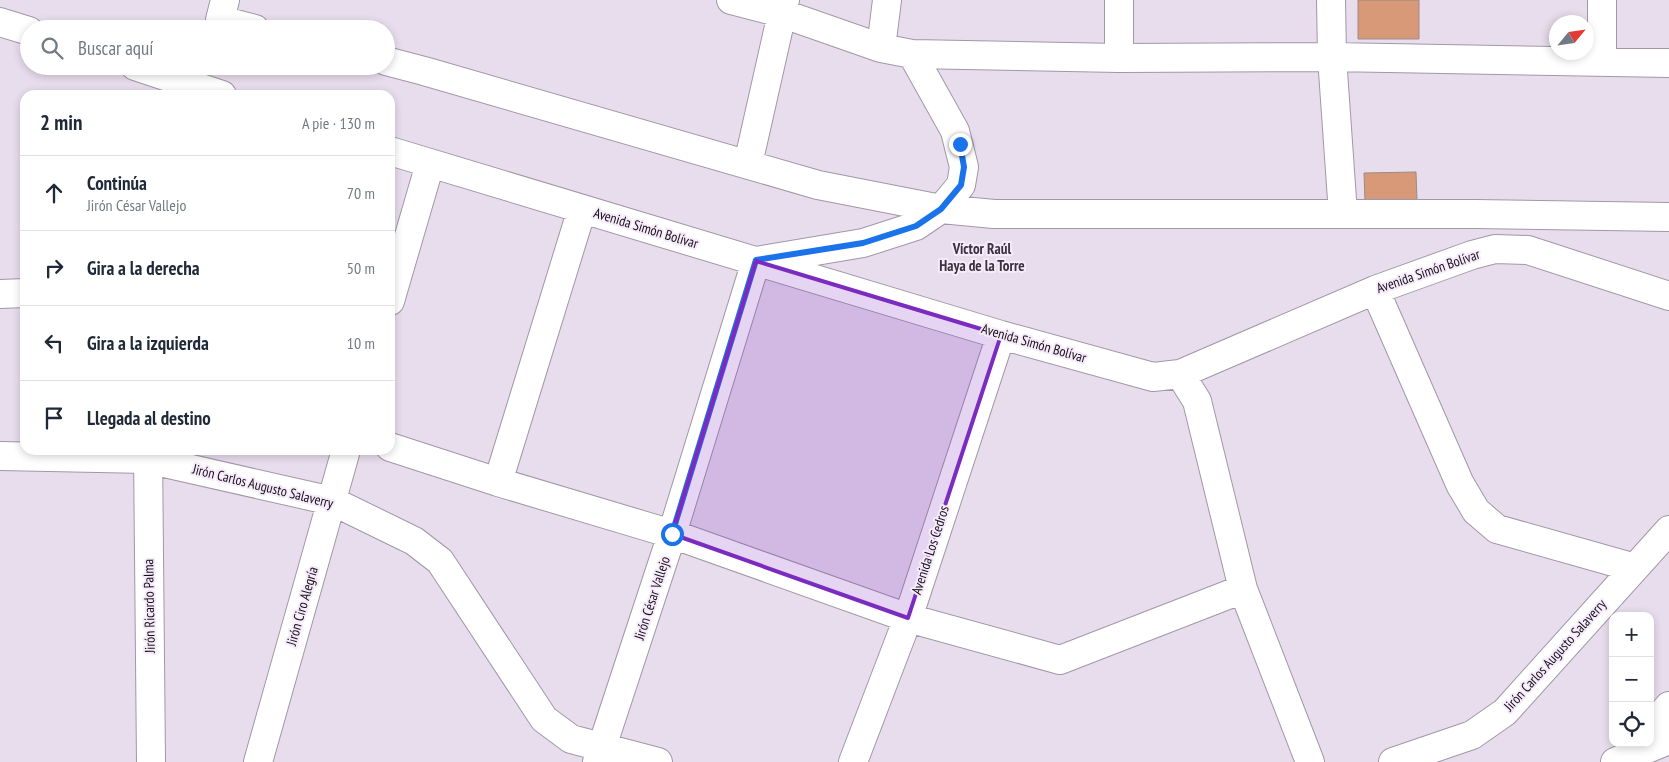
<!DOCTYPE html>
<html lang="es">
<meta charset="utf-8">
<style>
body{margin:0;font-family:"PT Sans Narrow",sans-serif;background:#f2f2f3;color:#1f2937}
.controls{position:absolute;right:15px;bottom:15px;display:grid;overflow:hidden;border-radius:10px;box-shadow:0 2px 8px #0003}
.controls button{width:45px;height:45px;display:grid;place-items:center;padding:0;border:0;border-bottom:1px solid #e0e1e3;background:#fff;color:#1f2937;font:25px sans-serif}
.compass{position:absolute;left:1549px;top:15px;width:45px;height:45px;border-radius:50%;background:#fff;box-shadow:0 2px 8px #0003;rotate:61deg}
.stop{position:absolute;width:15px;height:15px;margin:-11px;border:4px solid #1a73e8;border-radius:50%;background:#fff}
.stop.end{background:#1a73e8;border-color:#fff;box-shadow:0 1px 5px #0008}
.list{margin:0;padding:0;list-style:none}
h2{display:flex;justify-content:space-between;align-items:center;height:65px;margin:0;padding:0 20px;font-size:21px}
h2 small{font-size:16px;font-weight:400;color:#747a83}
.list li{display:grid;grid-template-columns:32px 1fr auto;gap:15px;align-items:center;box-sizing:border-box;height:75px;padding:0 20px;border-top:1px solid #e0e1e3}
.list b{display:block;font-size:19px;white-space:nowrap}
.list p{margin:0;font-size:16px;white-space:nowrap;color:#747a83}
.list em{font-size:16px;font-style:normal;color:#747a83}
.icon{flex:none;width:28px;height:28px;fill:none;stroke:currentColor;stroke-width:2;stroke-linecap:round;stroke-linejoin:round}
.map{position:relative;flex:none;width:1669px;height:762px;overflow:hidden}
.search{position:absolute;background:#fff;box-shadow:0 2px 8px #0003;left:20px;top:20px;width:375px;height:55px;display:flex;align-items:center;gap:12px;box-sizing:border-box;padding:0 18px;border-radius:28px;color:#747a83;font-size:19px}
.panel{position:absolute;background:#fff;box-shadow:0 2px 8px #0003;left:20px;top:90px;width:375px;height:365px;border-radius:15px}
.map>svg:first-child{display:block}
.building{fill:#d79977;stroke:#9c8b81}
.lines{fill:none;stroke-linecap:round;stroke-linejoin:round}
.street-casing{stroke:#a297a7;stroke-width:30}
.street{stroke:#fff;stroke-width:28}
.route{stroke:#1a73e8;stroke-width:6}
.marked{fill:#7b2cbf;fill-opacity:0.2;stroke:#7b2cbf;stroke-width:4;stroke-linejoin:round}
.labels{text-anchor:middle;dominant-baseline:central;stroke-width:4;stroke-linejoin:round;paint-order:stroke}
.street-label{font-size:14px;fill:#141015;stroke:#f6eafb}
.neighbourhood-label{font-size:15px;font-weight:bold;fill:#3b323f;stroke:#f6eafb}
</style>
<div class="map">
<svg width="1669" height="762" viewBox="0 0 1669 762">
<rect width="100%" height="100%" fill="#e8dded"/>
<path class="building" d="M1358 0H1419V39H1358Z
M1416 172 1417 201 1365 202 1364 173Z"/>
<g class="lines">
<defs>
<path id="street" d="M225 0 220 20 255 29
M731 0 781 13 881 48 912 54 1119 58 1332 57 1669 63
M1331 0 1332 57 1343 214
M1602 0V62
M0 22 29 31
M881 48 887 0
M1119 58V0
M386 61 424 71 818 185 941 209 961 185 964 167 955 131 912 54
M135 66 222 95
M390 151 1001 335 1153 377 1180 374 1375 290 1472 255 1495 249 1528 250 1669 296
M748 164 785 0
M1375 290 1460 484 1476 511 1497 529 1635 568
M0 294 25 293
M390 301 430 164
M1180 374 1197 401 1243 589 1310 762
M390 447 498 482 672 534 908 618 1060 660 1243 589
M148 450 151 762
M0 456 147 459 332 501 414 541 440 561 544 719 571 739 658 762
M498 482 582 209
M1650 728 1669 706
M258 762 346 450
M597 762 672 534 756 261 863 243 916 226 941 209 994 214H1475L1669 217
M853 762 908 618 1001 335
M1393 762 1472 735 1505 712 1669 530
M1615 762 1669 740"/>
</defs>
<use href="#street" class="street-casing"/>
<use href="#street" class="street"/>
</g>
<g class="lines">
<path class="route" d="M672 534 756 260 863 243 916 226 941 209 961 185 964 167 960 144"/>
</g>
<path class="marked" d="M756 261 1001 335 908 618 672 534Z"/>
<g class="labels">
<g class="street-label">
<text transform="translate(646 228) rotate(17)">Avenida Simón Bolívar</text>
<text transform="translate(1428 271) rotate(-19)">Avenida Simón Bolívar</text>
<text transform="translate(1034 343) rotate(16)">Avenida Simón Bolívar</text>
<text transform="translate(263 486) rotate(14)">Jirón Carlos Augusto Salaverry</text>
<text transform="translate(930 550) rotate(-72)">Avenida Los Cedros</text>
<text transform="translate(652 598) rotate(-72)">Jirón César Vallejo</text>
<text transform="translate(149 606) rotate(-91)">Jirón Ricardo Palma</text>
<text transform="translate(302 606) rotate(-74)">Jirón Ciro Alegría</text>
<text transform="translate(1555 655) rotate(-48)">Jirón Carlos Augusto Salaverry</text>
</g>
<g class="neighbourhood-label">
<text x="982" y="248">Víctor Raúl<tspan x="982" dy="17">Haya de la Torre</tspan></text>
</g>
</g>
</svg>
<div class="controls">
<button>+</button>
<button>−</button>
<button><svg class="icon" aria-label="locate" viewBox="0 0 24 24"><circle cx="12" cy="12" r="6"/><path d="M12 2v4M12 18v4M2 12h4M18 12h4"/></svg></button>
</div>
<svg class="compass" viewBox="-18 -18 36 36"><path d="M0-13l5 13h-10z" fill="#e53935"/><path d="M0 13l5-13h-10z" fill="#747a83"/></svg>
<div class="stop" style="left:672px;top:534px"></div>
<div class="stop end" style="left:960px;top:144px"></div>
<div class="search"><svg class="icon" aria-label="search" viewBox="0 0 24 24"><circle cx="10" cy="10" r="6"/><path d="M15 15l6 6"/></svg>Buscar aquí</div>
<section class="panel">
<h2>2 min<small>A pie · 130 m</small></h2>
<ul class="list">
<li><svg class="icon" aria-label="ahead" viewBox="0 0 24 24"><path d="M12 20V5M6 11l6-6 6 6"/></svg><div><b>Continúa</b><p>Jirón César Vallejo</p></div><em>70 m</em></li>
<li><svg class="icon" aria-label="right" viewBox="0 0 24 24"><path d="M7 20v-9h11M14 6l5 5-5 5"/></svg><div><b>Gira a la derecha</b></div><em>50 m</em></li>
<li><svg class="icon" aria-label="left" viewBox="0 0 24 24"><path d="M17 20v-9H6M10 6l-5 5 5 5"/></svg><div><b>Gira a la izquierda</b></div><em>10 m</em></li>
<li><svg class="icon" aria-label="arrive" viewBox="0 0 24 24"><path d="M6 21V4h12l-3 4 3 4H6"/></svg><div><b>Llegada al destino</b></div></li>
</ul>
</section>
</div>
